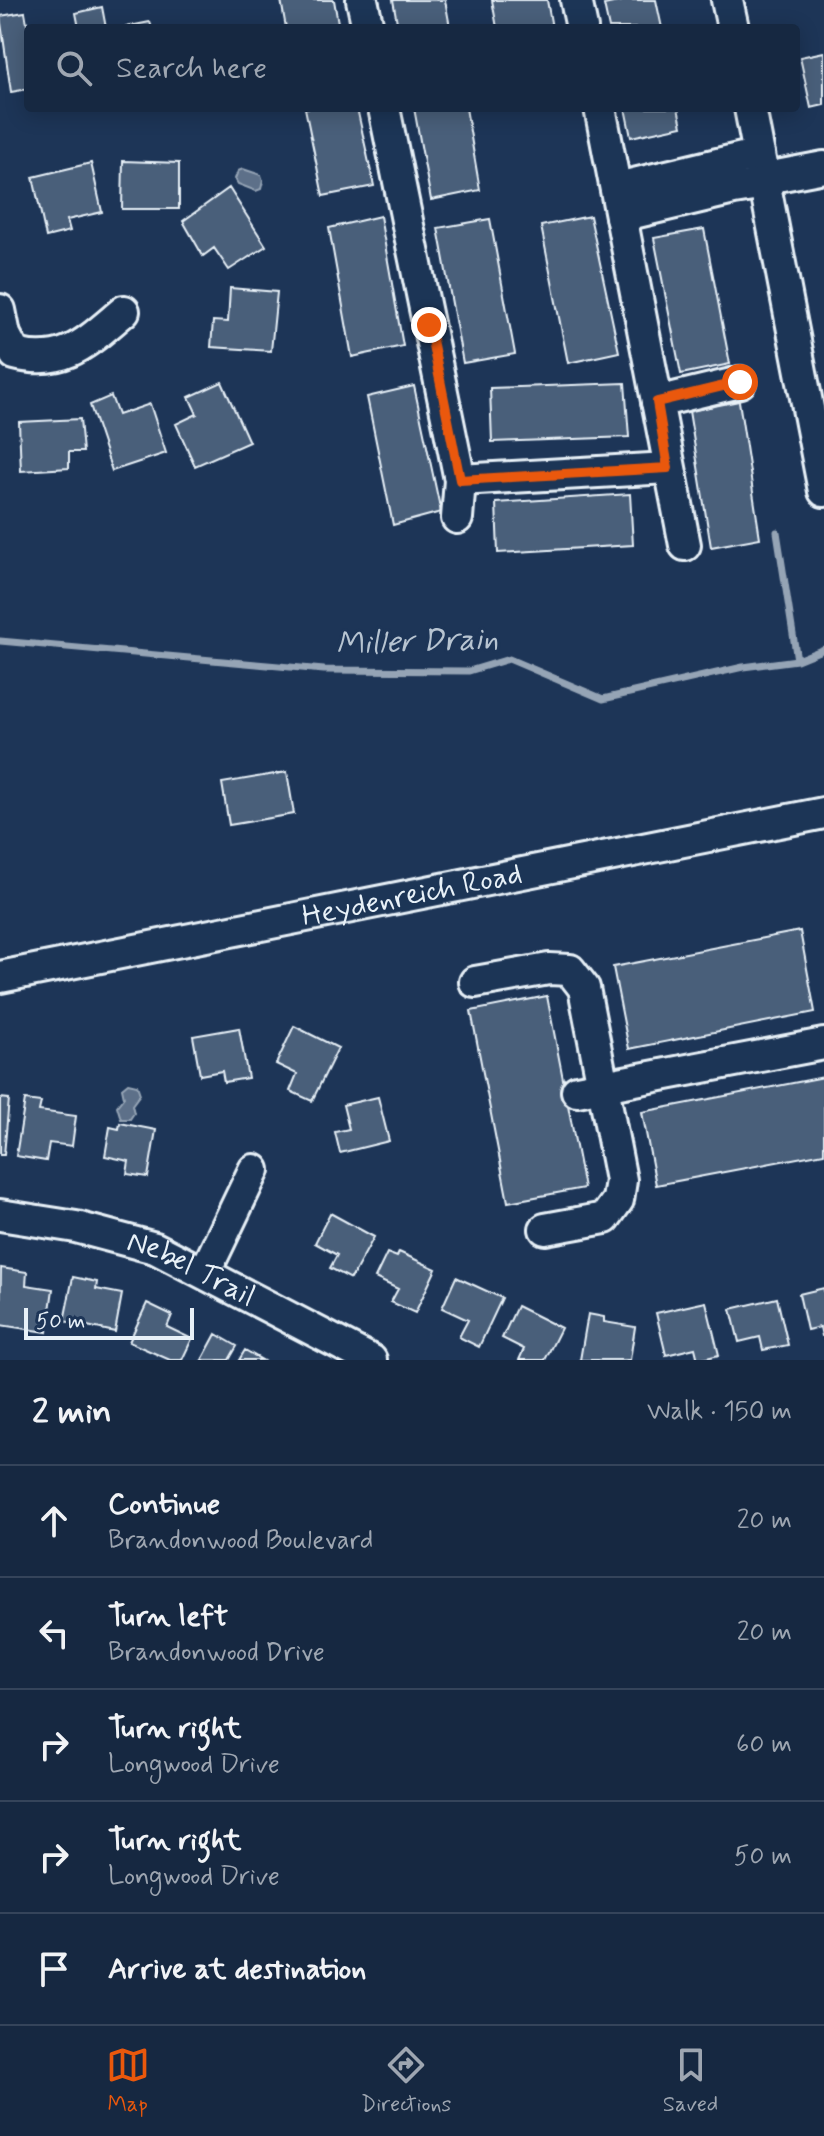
<!DOCTYPE html>
<meta charset="utf-8">
<style>
body{margin:0;font-family:Mynerve,sans-serif;background:#1f3048;color:#f1f3f6}
.scale{position:absolute;left:24px;bottom:20px;width:170px;box-sizing:border-box;padding-left:8px;border:4px solid #e8f1f8;border-top:0;font-size:22px;line-height:28px;white-space:nowrap;color:#e8f1f8;-webkit-text-stroke:6px #1d3557;paint-order:stroke}
.stop{position:absolute;width:24px;height:24px;margin:-18px;border:6px solid #ea580c;border-radius:50%;background:#fff}
.stop.end{background:#ea580c;border-color:#fff;box-shadow:0 2px 8px #0008}
.list{margin:0;padding:0;list-style:none}
h2{display:flex;justify-content:space-between;align-items:center;height:104px;margin:0;padding:0 32px;font-size:34px}
h2 small{font-size:26px;font-weight:400;color:#9ea6b1}
.list li{display:grid;grid-template-columns:52px 1fr auto;gap:24px;align-items:center;box-sizing:border-box;height:112px;padding:0 32px;border-top:2px solid #35445a}
.list b{display:block;font-size:30px;white-space:nowrap}
.list p{margin:0;font-size:26px;white-space:nowrap;color:#9ea6b1}
.list em{font-size:26px;font-style:normal;color:#9ea6b1}
.icon{flex:none;width:44px;height:44px;fill:none;stroke:currentColor;stroke-width:2;stroke-linecap:round;stroke-linejoin:round}
.map{position:relative;flex:none;width:824px;height:1360px;overflow:hidden}
.search{position:absolute;background:#162841;box-shadow:0 4px 20px #0003;left:24px;right:24px;top:24px;height:88px;display:flex;align-items:center;gap:20px;box-sizing:border-box;padding:0 28px;border-radius:8px;color:#9ea6b1;font-size:30px}
.sheet{height:664px;background:#162841}
nav{display:flex;justify-content:space-around;align-items:center;box-sizing:border-box;height:112px;border-top:2px solid #35445a;background:#162841;font-size:22px;color:#9ea6b1}
nav a{display:grid;justify-items:center;gap:4px}
nav .on{color:#ea580c}
.map>svg:first-child{display:block}
.water{fill:#5d7089;stroke:#95a4b5;stroke-width:2}
.lines{fill:none;stroke-linecap:round;stroke-linejoin:round}
.stream{stroke:#95a4b5;stroke-width:7}
.building{fill:#495e7a;stroke:#e8f1f8;stroke-width:2}
.minor-casing{stroke:#e8f1f8;stroke-width:36}
.minor{stroke:#1d3557;stroke-width:30}
.route{stroke:#ea580c;stroke-width:10}
.labels{text-anchor:middle;dominant-baseline:central;stroke-width:6;stroke-linejoin:round;paint-order:stroke}
.street-label{font-size:30px;fill:#e8f1f8;stroke:#1d3557}
.water-label{font-size:32px;font-style:italic;fill:#b7c4d1;stroke:#1d3557}
</style>
<div class="map">
<svg width="824" height="1360" viewBox="0 0 824 1360">
<rect width="100%" height="100%" fill="#1d3557"/>
<filter id="ink" filterUnits="userSpaceOnUse"><feTurbulence type="fractalNoise" baseFrequency=".0125" numOctaves="2"/><feDisplacementMap in="SourceGraphic" scale="16" xChannelSelector="R" yChannelSelector="G"/><feConvolveMatrix kernelMatrix="1 2 1 2 8 2 1 2 1" color-interpolation-filters="sRGB"/></filter>
<g filter="url(#ink)">
<path class="water" d="M243 169 261 175 263 181 261 189 256 191 238 184 235 179 238 171Z
M128 1083 137 1085 140 1094 132 1105 134 1113 130 1119H121L117 1106 124 1097 122 1088Z"/>
<g class="lines">
<path class="stream" d="M777 532 797 660
M0 641 324 670 469 671 509 659 603 699 743 667 797 660 824 649"/>
</g>
<path class="building" d="M281 0H334L338 23 312 28H286Z
M393 0H445L450 27 398 28Z
M492 0H547L552 28H497Z
M627 0H656L662 28H609L604 5Z
M102 7 106 28H79L76 13Z
M25 12 28 29V89L11 92 0 16Z
M150 22 152 28H120Z
M824 52V105L811 108 800 57Z
M305 108H357L374 186 323 196Z
M414 108H466L480 190 431 200Z
M625 108H678L682 126 631 137Z
M123 161 179 163V209H122Z
M91 163 102 212 67 220 70 231 46 237 33 177Z
M229 188 266 246 229 270 214 248 203 256 183 221Z
M380 216 403 346 352 357 329 228Z
M590 216 619 352 568 363 541 226Z
M490 219 515 354 463 363 438 228Z
M704 229 730 364 681 374 654 238Z
M230 288 277 292 271 351 211 347 213 321 228 322Z
M222 382 249 442 195 466 176 424 197 414 189 397Z
M625 383 629 437 492 442 490 388Z
M414 386 441 512 393 525 367 397Z
M111 396 118 415 150 404 166 453 112 471 90 405Z
M739 401 760 538 711 547 689 411Z
M80 419 83 452H69V468L21 471 19 422Z
M630 494 633 545 498 553 496 503Z
M287 772 294 814 229 825 222 783Z
M800 931 815 1012 629 1049 613 967Z
M547 996 584 1188 508 1202 471 1011Z
M294 1026 338 1048 312 1101 290 1091 297 1074 276 1064Z
M239 1028 248 1078 224 1082 222 1071 200 1075 193 1036Z
M824 1077V1153L656 1185 642 1112Z
M378 1097 389 1141 340 1153 335 1132 349 1129 343 1105Z
M0 1098 9 1099 4 1155H0Z
M25 1100 41 1102 39 1111 76 1116 72 1146 49 1143 46 1161 16 1156Z
M120 1123 156 1130 148 1177 127 1174 129 1161 105 1156 110 1127 119 1129Z
M330 1213 374 1237 351 1279 330 1268 337 1255 315 1243Z
M399 1252 436 1269 415 1313 391 1302 398 1289 375 1278 387 1253 397 1257Z
M1 1268 27 1272 26 1285 53 1289 47 1332 0 1325Z
M73 1277 97 1282 96 1289 122 1294 115 1332 64 1321Z
M456 1277 502 1298 479 1347 459 1337 468 1320 442 1308Z
M824 1288V1336H822L820 1327 807 1330 799 1294Z
M777 1298 788 1345 763 1350 760 1337 739 1342 731 1309Z
M706 1302 719 1355 698 1360 695 1348 666 1355 656 1313Z
M147 1303 172 1315 167 1327 192 1339 182 1360H170L129 1342Z
M517 1306 561 1328 545 1360H519L524 1349 502 1338Z
M588 1314 604 1317V1322L635 1327 630 1360H580Z
M216 1334 237 1346 229 1360H202Z
M245 1350 262 1360H239Z"/>
<g class="lines">
<defs>
<g id="minor">
<path d="M362 0 368 28"/>
<path d="M576 0 582 28"/>
<path d="M727 0 733 28"/>
<path d="M384 108 460 480 457 518"/>
<path d="M600 108 685 545"/>
<path d="M750 108 824 491"/>
<path d="M617 188 759 154"/>
<path d="M621 216 734 189 766 184 777 176 824 167"/>
<path d="M0 310 5 335 15 354C65 367 88 341 124 311"/>
<path d="M657 402 740 382"/>
<path d="M460 480 668 468"/>
<path id="s1" d="M0 977 824 813"/>
<path d="M475 982 549 969 570 970 584 988 621 1180 618 1200 605 1218 545 1229"/>
<path d="M577 1091 824 1044"/>
<path id="s2" d="M0 1215 76 1227 155 1248 371 1360"/>
<path d="M205 1272 254 1170"/>
</g>
</defs>
<use href="#minor" class="minor-casing"/>
<use href="#minor" class="minor"/>
</g>
</g>
<g class="lines" filter="url(#ink)">
<path class="route" d="M429 325 460 480 668 468 657 402 740 382"/>
</g>
<g class="labels">
<g class="street-label">
<text stroke="none"><textPath href="#s1" startOffset="420">Heydenreich Road</textPath></text>
<text stroke="none"><textPath href="#s2" startOffset="200">Nebel Trail</textPath></text>
</g>
<g class="water-label">
<text transform="translate(417 642) rotate(-2)">Miller Drain</text>
</g>
</g>
</svg>
<div class="scale">50 m</div>
<div class="stop" style="left:740px;top:382px"></div>
<div class="stop end" style="left:429px;top:325px"></div>
<div class="search"><svg class="icon" aria-label="search" viewBox="0 0 24 24"><circle cx="10" cy="10" r="6"/><path d="M15 15l6 6"/></svg>Search here</div>
</div>
<section class="sheet">
<h2>2 min<small>Walk · 150 m</small></h2>
<ul class="list">
<li><svg class="icon" aria-label="ahead" viewBox="0 0 24 24"><path d="M12 20V5M6 11l6-6 6 6"/></svg><div><b>Continue</b><p>Brandonwood Boulevard</p></div><em>20 m</em></li>
<li><svg class="icon" aria-label="left" viewBox="0 0 24 24"><path d="M17 20v-9H6M10 6l-5 5 5 5"/></svg><div><b>Turn left</b><p>Brandonwood Drive</p></div><em>20 m</em></li>
<li><svg class="icon" aria-label="right" viewBox="0 0 24 24"><path d="M7 20v-9h11M14 6l5 5-5 5"/></svg><div><b>Turn right</b><p>Longwood Drive</p></div><em>60 m</em></li>
<li><svg class="icon" aria-label="right" viewBox="0 0 24 24"><path d="M7 20v-9h11M14 6l5 5-5 5"/></svg><div><b>Turn right</b><p>Longwood Drive</p></div><em>50 m</em></li>
<li><svg class="icon" aria-label="arrive" viewBox="0 0 24 24"><path d="M6 21V4h12l-3 4 3 4H6"/></svg><div><b>Arrive at destination</b></div></li>
</ul>
</section>
<nav>
<a class="on"><svg class="icon" aria-label="map" viewBox="0 0 24 24"><path d="M3 6l6-2 6 2 6-2v14l-6 2-6-2-6 2zM9 4v14M15 6v14"/></svg>Map</a>
<a><svg class="icon" aria-label="directions" viewBox="0 0 24 24"><path d="M12 3l9 9-9 9-9-9zM9 14v-3h6M13 9l2 2-2 2"/></svg>Directions</a>
<a><svg class="icon" aria-label="saved" viewBox="0 0 24 24"><path d="M7 4h10v16l-5-4-5 4z"/></svg>Saved</a>
</nav>
